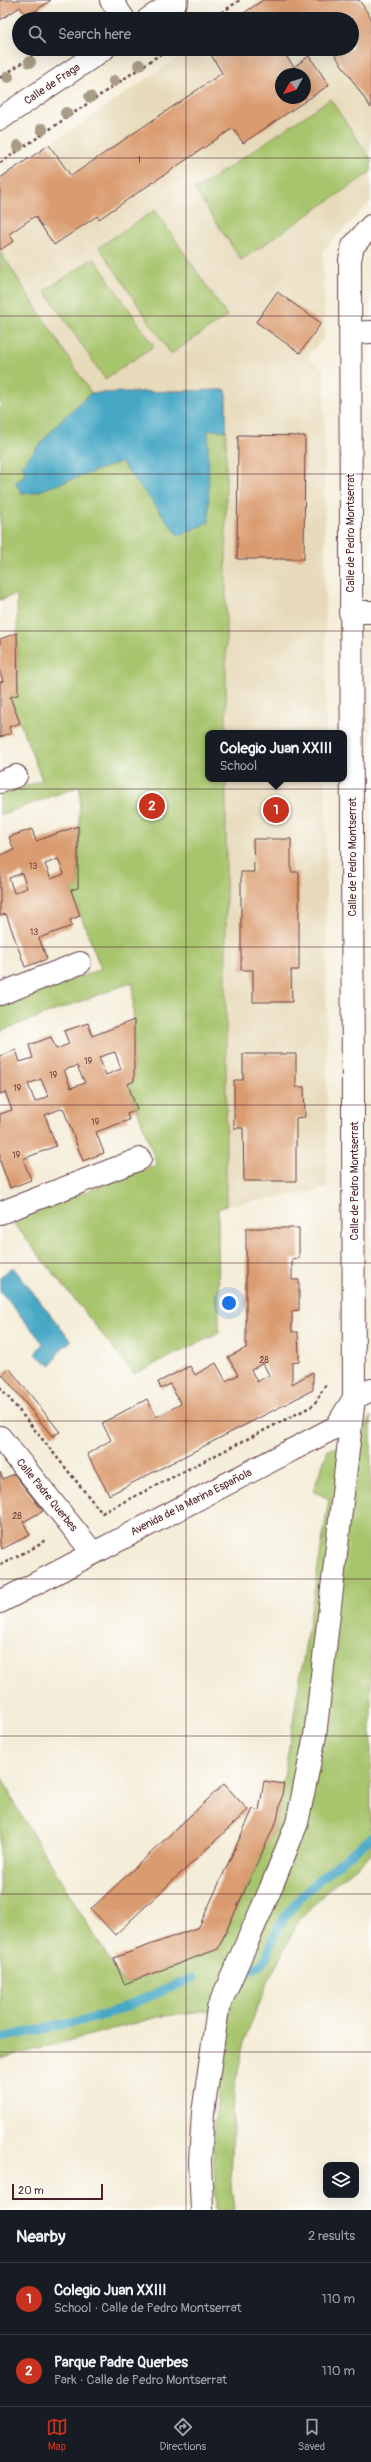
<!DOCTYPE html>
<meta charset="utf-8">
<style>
body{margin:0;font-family:Pangolin,sans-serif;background:#20242c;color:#f1f3f6}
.controls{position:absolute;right:12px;bottom:12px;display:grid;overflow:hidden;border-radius:8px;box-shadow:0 4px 16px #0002}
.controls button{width:36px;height:36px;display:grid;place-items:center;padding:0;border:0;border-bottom:1px solid #363941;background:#171b24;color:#f1f3f6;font:20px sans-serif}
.compass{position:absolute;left:275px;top:68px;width:36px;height:36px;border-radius:50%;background:#171b24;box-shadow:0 4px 16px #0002;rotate:231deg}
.scale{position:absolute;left:12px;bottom:10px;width:91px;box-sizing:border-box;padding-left:4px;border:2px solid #4a1f2b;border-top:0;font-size:11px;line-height:14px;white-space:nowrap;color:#4a1f2b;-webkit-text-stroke:3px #fdfcf7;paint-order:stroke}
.you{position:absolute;left:229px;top:1303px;width:14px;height:14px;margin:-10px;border:3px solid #fff;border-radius:50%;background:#1a73e8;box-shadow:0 0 0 6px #1a73e833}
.badge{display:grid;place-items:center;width:26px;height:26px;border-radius:50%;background:#c8321e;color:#fff;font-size:13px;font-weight:700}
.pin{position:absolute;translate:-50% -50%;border:2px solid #fff;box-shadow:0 1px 4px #0006}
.popup{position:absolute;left:205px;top:730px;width:142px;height:52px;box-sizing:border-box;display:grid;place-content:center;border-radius:8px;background:#171b24;filter:drop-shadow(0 1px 3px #0005);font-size:13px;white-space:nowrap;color:#9ea1a6}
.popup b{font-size:15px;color:#f1f3f6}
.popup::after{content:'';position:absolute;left:50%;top:100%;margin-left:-8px;border:8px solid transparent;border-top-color:#171b24}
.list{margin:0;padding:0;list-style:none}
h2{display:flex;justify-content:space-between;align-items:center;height:52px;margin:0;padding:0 16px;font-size:17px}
h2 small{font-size:13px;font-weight:400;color:#9ea1a6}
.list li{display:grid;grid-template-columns:26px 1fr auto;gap:12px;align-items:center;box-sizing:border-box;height:72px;padding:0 16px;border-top:1px solid #363941}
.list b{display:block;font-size:15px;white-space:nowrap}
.list p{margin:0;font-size:13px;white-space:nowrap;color:#9ea1a6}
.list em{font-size:13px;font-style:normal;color:#9ea1a6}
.icon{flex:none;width:22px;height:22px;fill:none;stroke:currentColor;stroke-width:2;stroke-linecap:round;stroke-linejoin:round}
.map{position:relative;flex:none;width:371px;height:2210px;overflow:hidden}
.search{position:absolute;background:#171b24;box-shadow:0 4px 16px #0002;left:12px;right:12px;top:12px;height:44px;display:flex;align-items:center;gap:10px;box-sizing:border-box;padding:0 14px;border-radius:22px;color:#9ea1a6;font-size:15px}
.sheet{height:196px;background:#171b24}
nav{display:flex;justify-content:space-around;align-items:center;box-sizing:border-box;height:56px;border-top:1px solid #363941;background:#171b24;font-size:11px;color:#9ea1a6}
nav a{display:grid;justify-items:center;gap:2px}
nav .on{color:#c8321e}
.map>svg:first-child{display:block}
.built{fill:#e7daba;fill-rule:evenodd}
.green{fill:#a7c56d;stroke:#78724c}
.water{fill:#47a8c6;stroke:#486478}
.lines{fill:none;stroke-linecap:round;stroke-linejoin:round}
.stream{stroke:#47a8c6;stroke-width:9}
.building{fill:#da9b6f;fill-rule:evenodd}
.minor-casing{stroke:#643e45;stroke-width:24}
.major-casing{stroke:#643e45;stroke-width:24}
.path{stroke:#643e45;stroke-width:2.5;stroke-dasharray:3 3;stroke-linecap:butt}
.minor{stroke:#fff;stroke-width:22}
.major{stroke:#fff;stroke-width:22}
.tree{fill:#a99c86}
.grid{fill:none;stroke:#4a1f2b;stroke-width:1;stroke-opacity:0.55}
.labels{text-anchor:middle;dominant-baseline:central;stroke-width:3.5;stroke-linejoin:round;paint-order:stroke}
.number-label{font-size:9px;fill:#6e3e3c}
.street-label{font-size:11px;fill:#4a1f2b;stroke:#fdfcf7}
</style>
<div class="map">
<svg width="371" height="2210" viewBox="0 0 371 2210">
<rect width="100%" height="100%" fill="#fdfcf7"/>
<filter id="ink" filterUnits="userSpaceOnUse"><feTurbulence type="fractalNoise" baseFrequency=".025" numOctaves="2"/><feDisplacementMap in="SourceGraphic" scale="8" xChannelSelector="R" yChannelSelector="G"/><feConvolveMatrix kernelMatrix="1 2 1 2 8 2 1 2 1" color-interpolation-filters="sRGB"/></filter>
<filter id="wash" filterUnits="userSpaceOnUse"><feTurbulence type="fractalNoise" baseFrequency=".012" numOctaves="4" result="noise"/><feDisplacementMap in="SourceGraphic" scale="16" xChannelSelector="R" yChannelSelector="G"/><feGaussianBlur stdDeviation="0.9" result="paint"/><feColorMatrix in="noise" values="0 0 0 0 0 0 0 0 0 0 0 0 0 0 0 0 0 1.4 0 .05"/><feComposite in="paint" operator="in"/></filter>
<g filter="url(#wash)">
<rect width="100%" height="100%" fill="#f4edd9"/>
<path class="built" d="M263 0H371V201L323 250 324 338 307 357 324 370 326 733H226V391L91 393 0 251V178L191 49H352V19H235ZM281 74H305V98H281Z
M226 779H326L327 1189 226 1206Z"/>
<path class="green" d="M330 99 371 159V172L241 260 195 190Z
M155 210 227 316 171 354 99 247Z
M0 251 91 393 226 390V733H208V779H226V1206L218 1209 219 1333 134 1374 11 1220 157 1165 128 1084 134 1081 133 982 0 1031V1007L101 969 71 890 78 888 80 786 0 815V796L42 780 10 697 18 695 17 594 0 600Z
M94 258 154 346 105 379 45 291Z
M371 1416V1855L328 1890 298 1922 270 1978 245 2038 234 2090 231 2185 234 2210H216L213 2139 225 2031 231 2007 158 2017 0 2059V1773L14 1803 124 1984 218 1949 277 1820 329 1499 313 1491 328 1450 362 1438Z"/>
<path class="water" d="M226 390V431L208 430 209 522 179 536 121 462 33 493H22L15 483 24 476 25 471 21 466 61 420 91 393Z
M13 1267 71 1341 60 1350 51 1366 35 1354 43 1343 0 1291V1277Z"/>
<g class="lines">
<path class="stream" d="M239 1973C274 1967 265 1950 279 1926 301 1889 338 1865 371 1838
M0 2038 103 2016 193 1978"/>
</g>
<g id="blocks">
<path class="building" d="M0 0H51L27 17 20 7 0 20Z
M263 0H359L371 18V108L331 49H352V19H310L308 16 304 19H235Z
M220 49H281L294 67 309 56 329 85 243 143 233 128 99 219 97 216 54 245 35 216 9 234 14 241 0 250V178L49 145 71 176 222 73 211 55ZM281 74H305V98H281Z
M277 292 321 323 300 353 256 322Z
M238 435 305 436 304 559H237Z
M17 633 18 695 10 697 20 723 9 727 11 733 0 737V682L3 681 0 673V639Z
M78 826V888L71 890 80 916 70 920 72 926 39 938 47 959 25 967 6 914 0 916V855L14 850 9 837 32 829 36 841ZM58 859 64 874 51 879 45 864ZM22 873 27 888 14 893 9 878Z
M253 839H291V872H299V970H291L292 1002H253V970H241V872H254Z
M134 1020V1081L128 1084 137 1110 127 1114 129 1120 96 1132 104 1153 83 1161 63 1108 45 1115 56 1146 23 1159 31 1180 10 1188 0 1161V1114L12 1110 5 1092 0 1094V1056L16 1050 20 1062 33 1058 29 1045 51 1037 56 1049 69 1044 64 1031 88 1023 92 1036ZM115 1052 121 1069 106 1075 99 1057ZM77 1066 85 1083 71 1088 64 1070ZM41 1079 48 1096 35 1102 28 1084Z
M243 1054H296V1087H304L305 1117 296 1118V1181H244L243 1128H234V1080H243Z
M246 1228H299V1258L292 1259V1280H299V1310L292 1311V1332H298L299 1355V1362L292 1363V1384L313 1372V1390L109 1495 87 1454 111 1440 102 1423 147 1399 156 1417 181 1404 170 1384 161 1389 158 1382 190 1366 195 1375 216 1363 226 1381 238 1375 228 1357 246 1348ZM263 1363 269 1375 257 1382 251 1370Z
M9 1368 60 1432 52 1436 2 1374Z
M0 1472 3 1479 14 1474 43 1511 23 1522 30 1535 2 1549 0 1545Z
M264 1781 284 1784 277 1820 218 1949 124 1984 114 1958 199 1927 253 1809 259 1811Z
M224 1784 248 1810 115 1935 91 1909Z"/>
</g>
</g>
<g filter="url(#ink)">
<use href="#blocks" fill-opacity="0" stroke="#643e45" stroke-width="1"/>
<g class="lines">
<defs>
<path id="minor" d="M111 0 124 19
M350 333 371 332
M350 612H371
M0 782 16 776
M0 994 80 963
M0 1213 140 1159
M0 1437 93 1553
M0 1602 336 1427 354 1398 371 1390
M202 2210 200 2161 203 2113 218 2008 270 1890 297 1823 315 1736 354 1398 350 260 353 246 371 226"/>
<path id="major" d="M148 19 177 0
M0 119 104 49"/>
</defs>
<use href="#minor" class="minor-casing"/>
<use href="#major" class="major-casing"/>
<path class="path" d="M212 19 240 0
M0 78 42 49
M0 163 168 49
M0 1387 102 1513 314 1405 326 1384
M0 1565 41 1544 46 1538"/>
<use href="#minor" class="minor"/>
<use href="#major" class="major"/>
</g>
<g class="tree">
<circle cx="30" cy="62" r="6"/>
<circle cx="139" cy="65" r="6"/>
<circle cx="8" cy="77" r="6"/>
<circle cx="114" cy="81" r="6"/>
<circle cx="90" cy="97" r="6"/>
<circle cx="66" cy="113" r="6"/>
<circle cx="42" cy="129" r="6"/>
<circle cx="18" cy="146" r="6"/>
</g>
</g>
<path class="grid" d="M186 0V19M186 49V2210M0 158H371M0 316H371M0 474H371M0 631H371M0 789H371M0 947H371M0 1105H371M0 1263H371M0 1421H371M0 1579H371M0 1736H371M0 1894H371M0 2052H371"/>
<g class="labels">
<g class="number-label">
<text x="139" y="160">1</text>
<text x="33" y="866">13</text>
<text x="34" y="932">13</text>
<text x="88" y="1061">19</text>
<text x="53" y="1075">19</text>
<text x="17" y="1088">19</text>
<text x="95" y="1122">19</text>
<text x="16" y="1155">19</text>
<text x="264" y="1360">28</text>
<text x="17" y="1516">28</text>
</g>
<g class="street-label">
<text transform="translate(52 84) rotate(-34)">Calle de Fraga</text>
<text transform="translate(350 533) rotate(-90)">Calle de Pedro Montserrat</text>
<text transform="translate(352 857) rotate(-90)">Calle de Pedro Montserrat</text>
<text transform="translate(354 1181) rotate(-90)">Calle de Pedro Montserrat</text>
<text transform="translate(47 1495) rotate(51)">Calle Padre Querbes</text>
<text transform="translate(191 1502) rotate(-27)">Avenida de la Marina Española</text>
</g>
</g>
</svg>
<div class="controls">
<button><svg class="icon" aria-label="layers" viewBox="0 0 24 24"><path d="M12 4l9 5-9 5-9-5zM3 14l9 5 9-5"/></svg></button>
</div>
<svg class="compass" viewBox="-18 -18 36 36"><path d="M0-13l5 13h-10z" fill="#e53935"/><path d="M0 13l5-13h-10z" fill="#9ea1a6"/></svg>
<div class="scale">20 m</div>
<div class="you"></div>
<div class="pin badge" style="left:276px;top:810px">1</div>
<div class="popup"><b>Colegio Juan XXIII</b>School</div>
<div class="pin badge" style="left:152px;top:806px">2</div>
<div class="search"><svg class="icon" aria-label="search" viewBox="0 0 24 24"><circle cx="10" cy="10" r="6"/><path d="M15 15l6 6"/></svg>Search here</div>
</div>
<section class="sheet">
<h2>Nearby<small>2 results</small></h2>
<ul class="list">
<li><span class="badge">1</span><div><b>Colegio Juan XXIII</b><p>School · Calle de Pedro Montserrat</p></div><em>110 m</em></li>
<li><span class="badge">2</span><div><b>Parque Padre Querbes</b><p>Park · Calle de Pedro Montserrat</p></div><em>110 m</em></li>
</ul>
</section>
<nav>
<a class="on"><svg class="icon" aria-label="map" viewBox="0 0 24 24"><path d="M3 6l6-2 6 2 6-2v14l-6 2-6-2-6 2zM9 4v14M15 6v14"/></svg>Map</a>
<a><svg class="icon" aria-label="directions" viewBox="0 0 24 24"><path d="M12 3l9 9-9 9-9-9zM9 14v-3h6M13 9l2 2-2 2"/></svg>Directions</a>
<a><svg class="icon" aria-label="saved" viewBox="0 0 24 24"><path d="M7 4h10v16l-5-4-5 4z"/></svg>Saved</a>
</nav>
